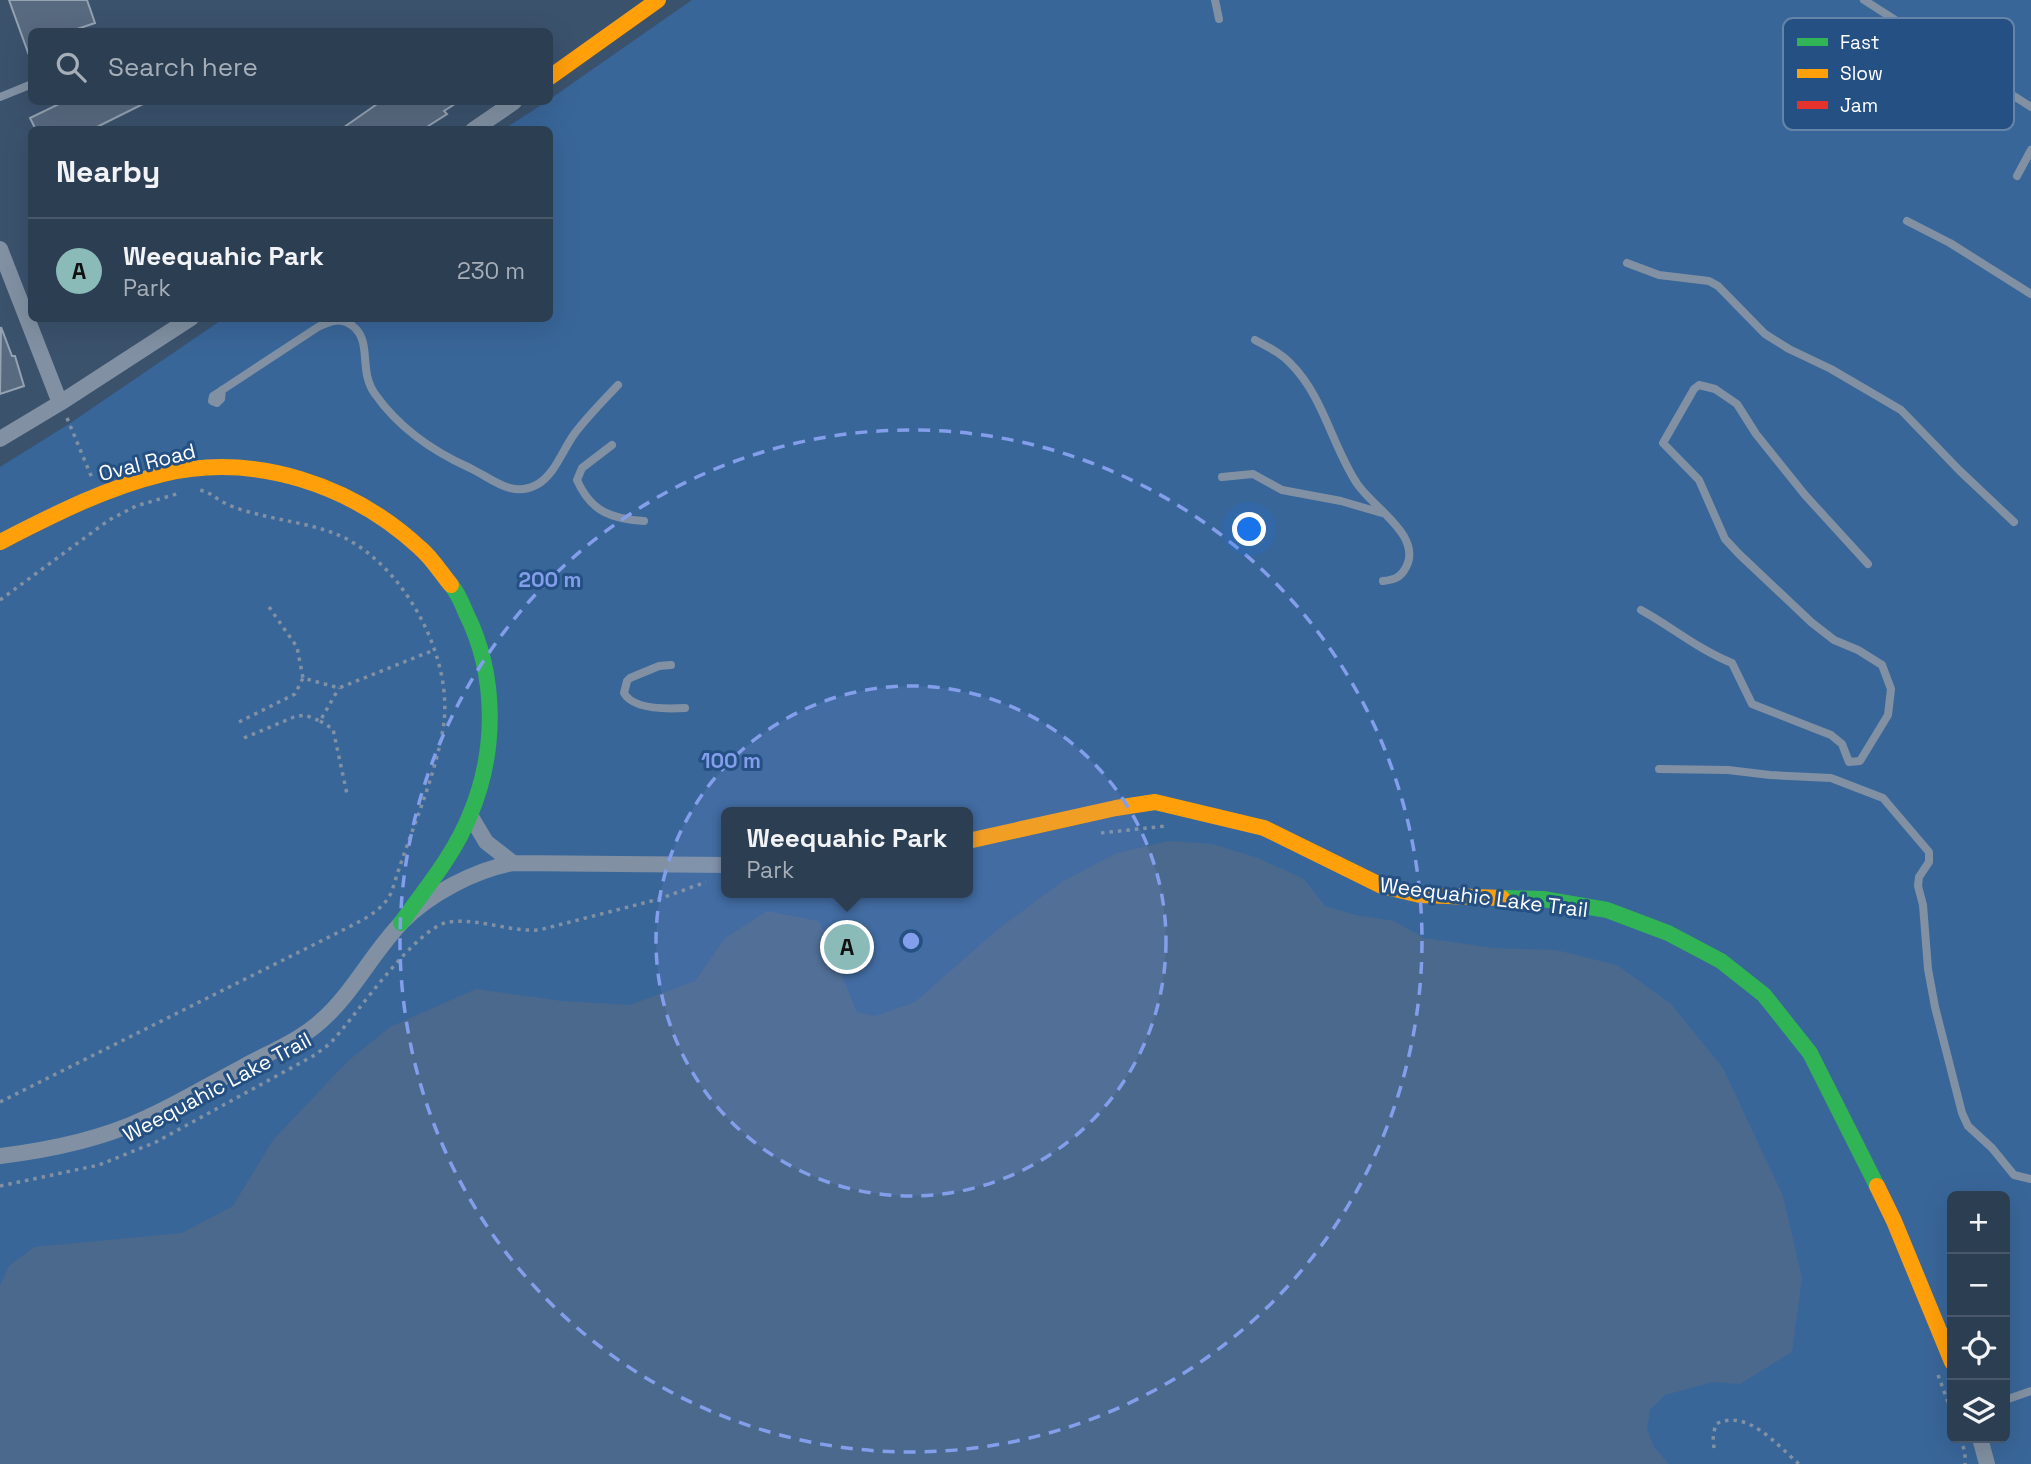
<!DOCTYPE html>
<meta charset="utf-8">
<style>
body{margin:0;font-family:"Space Grotesk",sans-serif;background:#38495c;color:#f1f3f6}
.controls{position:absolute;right:21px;bottom:21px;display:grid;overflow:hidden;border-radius:10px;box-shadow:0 7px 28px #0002}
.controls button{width:63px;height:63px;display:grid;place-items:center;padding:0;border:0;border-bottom:2px solid #485769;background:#2c3e52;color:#f1f3f6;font:35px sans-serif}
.you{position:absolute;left:1250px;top:530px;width:24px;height:24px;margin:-18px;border:5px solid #fff;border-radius:50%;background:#1a73e8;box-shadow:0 0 0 10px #1a73e833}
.badge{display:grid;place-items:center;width:46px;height:46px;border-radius:50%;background:#8bbbb9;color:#111;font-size:23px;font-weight:700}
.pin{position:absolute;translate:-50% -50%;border:4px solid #fff;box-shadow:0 2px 7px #0006}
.popup{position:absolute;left:721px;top:807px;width:252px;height:91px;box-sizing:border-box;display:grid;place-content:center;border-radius:10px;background:#2c3e52;filter:drop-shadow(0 2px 5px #0005);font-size:23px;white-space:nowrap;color:#a6aeb8}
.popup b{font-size:26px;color:#f1f3f6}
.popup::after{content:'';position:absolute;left:50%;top:100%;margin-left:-14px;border:14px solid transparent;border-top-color:#2c3e52}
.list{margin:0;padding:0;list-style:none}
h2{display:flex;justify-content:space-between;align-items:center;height:91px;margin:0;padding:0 28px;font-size:30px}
h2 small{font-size:23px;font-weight:400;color:#a6aeb8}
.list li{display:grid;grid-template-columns:46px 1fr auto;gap:21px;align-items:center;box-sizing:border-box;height:105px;padding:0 28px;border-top:2px solid #485769}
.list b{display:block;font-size:26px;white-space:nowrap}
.list p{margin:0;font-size:23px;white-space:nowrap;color:#a6aeb8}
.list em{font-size:23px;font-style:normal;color:#a6aeb8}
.icon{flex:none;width:38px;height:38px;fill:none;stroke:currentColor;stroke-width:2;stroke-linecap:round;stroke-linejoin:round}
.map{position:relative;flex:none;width:2031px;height:1464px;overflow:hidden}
.search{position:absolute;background:#2c3e52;box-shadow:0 7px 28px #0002;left:28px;top:28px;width:525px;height:77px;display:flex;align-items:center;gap:18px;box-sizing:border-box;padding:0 24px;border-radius:10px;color:#a6aeb8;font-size:26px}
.panel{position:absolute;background:#2c3e52;box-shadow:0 7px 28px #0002;left:28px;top:126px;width:525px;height:196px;border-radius:10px}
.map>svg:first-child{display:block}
.green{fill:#396699;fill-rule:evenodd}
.water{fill:#4b698d}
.building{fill:#586a80;stroke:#94a2b2;stroke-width:2}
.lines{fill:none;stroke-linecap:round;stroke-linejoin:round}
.path{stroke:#8191a3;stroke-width:3.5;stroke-dasharray:3.5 5;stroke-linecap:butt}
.lane{stroke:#8191a3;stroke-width:8}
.street{stroke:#8191a3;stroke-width:16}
.fast{stroke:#30b455;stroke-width:16}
.slow{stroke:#ff9f0a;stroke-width:16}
.ring{fill:none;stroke:#839eea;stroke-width:3.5;stroke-dasharray:12 9}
.labels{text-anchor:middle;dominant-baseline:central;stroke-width:6;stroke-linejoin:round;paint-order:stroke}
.street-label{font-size:21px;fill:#fff;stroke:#255083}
.key{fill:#255083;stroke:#6684a8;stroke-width:2}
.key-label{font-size:19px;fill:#fff}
.centre{fill:#839eea;stroke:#255083;stroke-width:3.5}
.ring-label{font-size:21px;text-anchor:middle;font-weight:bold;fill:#839eea;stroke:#255083;stroke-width:6;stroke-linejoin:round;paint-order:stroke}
</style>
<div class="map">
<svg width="2031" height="1464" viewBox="0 0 2031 1464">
<rect width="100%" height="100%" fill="#3b526d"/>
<path class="green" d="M692 0H2031V1464H0V467L69 424 223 319 550 318V130L504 129 546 102H550V99ZM726 812H968V893H726ZM1952 1196H2005V1438H1952Z"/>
<path class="water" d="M1169 841 1213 844 1258 858 1304 879 1325 906 1356 915 1394 921 1424 938 1494 948 1556 950 1617 965 1671 1004 1723 1068 1783 1196 1802 1278 1792 1352 1740 1384 1713 1382 1665 1395 1650 1410 1647 1429 1654 1447 1669 1464H0V1286L9 1266 34 1247 182 1233 233 1206 273 1140 348 1061 390 1027 476 989 562 1001 630 1005 695 981 725 938 767 911 819 921 857 1012 875 1016 915 1002 998 929 1063 881 1117 853Z"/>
<path class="building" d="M9 0H87L95 23 68 32H32V58H30Z
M63 102H147L91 130H36L30 118Z
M380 102H458L444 111 447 114 422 130H340Z
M1 327 12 356H15L24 386 0 394Z"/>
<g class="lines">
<path class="path" d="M67 418 92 478
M0 600 109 520 136 506 180 493
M269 607 297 647 303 678 339 688 434 650
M320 721 333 729 347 794
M239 722 295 694 303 678
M244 738 294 717 305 715 320 721 339 688
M1101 833 1166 826
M0 1102 341 931C360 921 383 912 392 891 408 836 433 786 443 729 455 660 406 568 343 537 317 525 289 522 261 515 248 512 233 508 221 501 213 496 208 491 198 490
M0 1186 99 1165 156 1142 313 1056C320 1051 328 1046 334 1039 357 1014 417 926 449 922 480 918 509 932 539 930L659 899 706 882
M1938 1375 1952 1413
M1960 1438 1965 1452V1464
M1714 1448 1713 1435 1716 1424C1747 1408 1777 1445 1799 1464"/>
<path class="lane" d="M1215 0 1219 19
M1864 0 2031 107
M0 97 32 84
M2017 176 2031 150
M1907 221 1950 243 2031 294
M1627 263 1659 275 1709 281 1718 286 1765 334 1789 349 1831 369 1901 410 1960 471 2014 522
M1255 340C1268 347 1281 353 1291 364 1323 396 1332 445 1356 482 1371 507 1425 536 1405 569 1400 578 1393 580 1383 581
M222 390 221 399 217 403 212 401 213 396 318 327C332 320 343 316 356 329 371 345 359 372 375 394 399 428 432 451 470 468 493 479 512 499 538 484 555 474 563 449 575 433 588 416 603 401 618 385
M612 445 582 468 577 480C591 512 612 519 644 521
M1222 477 1253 474 1282 490 1341 501 1382 513
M1641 610C1672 627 1699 650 1732 663L1752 704 1831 735 1842 744 1849 762 1860 761 1888 715 1891 689 1882 665 1858 650 1834 640 1811 622 1739 554 1725 539 1699 480 1663 443 1694 389 1699 385 1715 389 1737 404 1756 434 1805 495 1868 564
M671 665 659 666 630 678 627 681 624 693C633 710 668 709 685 708
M1659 769 1728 770 1770 775 1831 778 1883 798 1929 852V862L1919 877 1918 886 1923 905 1928 969 1935 1007 1962 1113 1968 1126 1992 1148 2014 1175 2031 1179
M2005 1400 2031 1391"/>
<path class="street" d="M473 130 514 102
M0 249 60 403
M0 439 60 403 191 318
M470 815 486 842 513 863
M0 1156C49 1150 99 1140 144 1119 178 1104 210 1084 243 1067 268 1053 299 1041 321 1021 353 993 372 953 402 922 429 894 475 870 513 863L726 865
M1980 1438 1987 1464"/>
<path class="fast" d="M1502 898 1543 899 1607 910 1668 933 1721 961 1764 995 1810 1053 1877 1186
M401 923C425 889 454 855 470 815 497 751 497 675 466 613 462 603 458 593 451 585"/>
<path class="slow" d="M550 77 658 0
M0 542C53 515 105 488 163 474 255 452 352 485 420 548 432 558 441 573 451 585
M968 841 1116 808 1155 802 1264 828 1382 886 1420 895 1502 898
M1877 1186 1894 1221 1952 1362"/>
</g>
<circle cx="911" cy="941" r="255" fill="#839eea" fill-opacity=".12"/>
<g class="ring">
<circle cx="911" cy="941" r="255"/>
<circle cx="911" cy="941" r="511"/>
</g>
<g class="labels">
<g class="street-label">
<text transform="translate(147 462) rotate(-14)">Oval Road</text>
<text transform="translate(1484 897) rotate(7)">Weequahic Lake Trail</text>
<text transform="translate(217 1087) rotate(-28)">Weequahic Lake Trail</text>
</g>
</g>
<rect x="1783" y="18" width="231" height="112" rx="10" class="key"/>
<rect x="1797" y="38" width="31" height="8" fill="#30b455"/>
<rect x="1797" y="69" width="31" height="9" fill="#ff9f0a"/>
<rect x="1797" y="101" width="31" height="8" fill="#e5322d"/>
<g class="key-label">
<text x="1840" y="49">Fast</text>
<text x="1840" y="80">Slow</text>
<text x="1840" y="112">Jam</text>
</g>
<circle cx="911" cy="941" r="10" class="centre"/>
<g class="ring-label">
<text x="550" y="587">200 m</text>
<text x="731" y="768">100 m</text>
</g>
</svg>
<div class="controls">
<button>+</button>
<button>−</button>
<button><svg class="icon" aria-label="locate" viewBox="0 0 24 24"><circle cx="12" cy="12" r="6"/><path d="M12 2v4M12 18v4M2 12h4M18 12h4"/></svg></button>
<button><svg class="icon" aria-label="layers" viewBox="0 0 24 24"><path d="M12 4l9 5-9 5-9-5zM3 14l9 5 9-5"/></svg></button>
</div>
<div class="you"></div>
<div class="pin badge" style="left:847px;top:947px">A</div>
<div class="popup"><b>Weequahic Park</b>Park</div>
<div class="search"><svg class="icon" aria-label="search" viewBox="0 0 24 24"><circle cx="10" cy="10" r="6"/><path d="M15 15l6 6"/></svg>Search here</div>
<section class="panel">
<h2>Nearby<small></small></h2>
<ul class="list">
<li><span class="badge">A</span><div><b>Weequahic Park</b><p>Park</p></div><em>230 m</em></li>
</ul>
</section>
</div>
